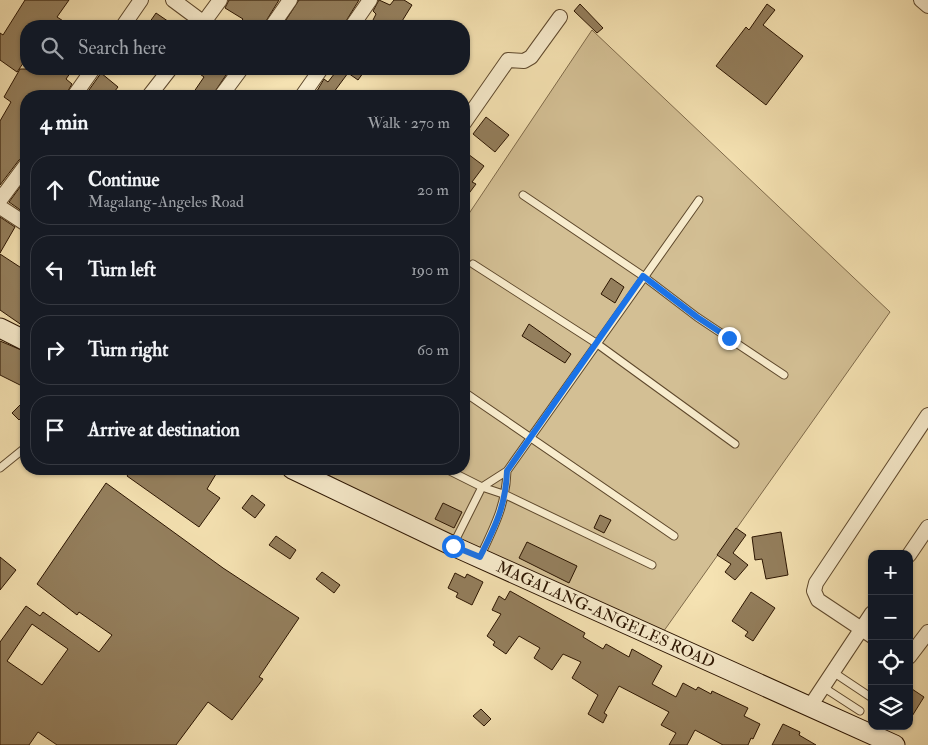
<!DOCTYPE html>
<meta charset="utf-8">
<style>
body{margin:0;font-family:"IM FELL Double Pica",serif;background:#20242c;color:#f1f3f6}
.controls{position:absolute;right:15px;bottom:15px;display:grid;overflow:hidden;border-radius:10px;box-shadow:0 1px 4px #0004}
.controls button{width:45px;height:45px;display:grid;place-items:center;padding:0;border:0;border-bottom:1px solid #363941;background:#171b24;color:#f1f3f6;font:25px sans-serif}
.stop{position:absolute;width:15px;height:15px;margin:-11px;border:4px solid #1a73e8;border-radius:50%;background:#fff}
.stop.end{background:#1a73e8;border-color:#fff;box-shadow:0 1px 5px #0008}
.list{margin:0;padding:0;list-style:none}
h2{display:flex;justify-content:space-between;align-items:center;height:65px;margin:0;padding:0 20px;font-size:21px}
h2 small{font-size:16px;font-weight:400;color:#9ea1a6}
.list li{display:grid;grid-template-columns:32px 1fr auto;gap:15px;align-items:center;box-sizing:border-box;height:70px;margin:0 10px 10px;padding:0 10px;border:1px solid #363941;border-radius:20px}
.list b{display:block;font-size:19px;white-space:nowrap}
.list p{margin:0;font-size:16px;white-space:nowrap;color:#9ea1a6}
.list em{font-size:16px;font-style:normal;color:#9ea1a6}
.icon{flex:none;width:28px;height:28px;fill:none;stroke:currentColor;stroke-width:2;stroke-linecap:round;stroke-linejoin:round}
.map{position:relative;flex:none;width:928px;height:745px;overflow:hidden}
.search{position:absolute;background:#171b24;box-shadow:0 1px 4px #0004;left:20px;top:20px;width:450px;height:55px;display:flex;align-items:center;gap:12px;box-sizing:border-box;padding:0 18px;border-radius:20px;color:#9ea1a6;font-size:19px}
.panel{position:absolute;background:#171b24;box-shadow:0 1px 4px #0004;left:20px;top:90px;width:450px;height:385px;border-radius:20px}
.map>svg:first-child{display:block}
.green{fill:#d3bf94;stroke:#7f6a4a}
.building{fill:#947f5d;stroke:#2b1400;fill-rule:evenodd}
.lines{fill:none;stroke-linecap:round;stroke-linejoin:round}
.lane-casing{stroke:#5e482c;stroke-width:9}
.street-casing{stroke:#5e482c;stroke-width:16}
.secondary-casing{stroke:#2b1400;stroke-width:21}
.lane{stroke:#f8eccd;stroke-width:7}
.street{stroke:#f8eccd;stroke-width:14}
.secondary{stroke:#f8eccd;stroke-width:19}
.route{stroke:#1a73e8;stroke-width:6}
.labels{text-anchor:middle;dominant-baseline:central;stroke-width:4;stroke-linejoin:round;paint-order:stroke}
.street-label{font-size:16px;fill:#2b1400;stroke:#f8eccd}
</style>
<div class="map">
<svg width="928" height="745" viewBox="0 0 928 745">
<rect width="100%" height="100%" fill="#f5e2b2"/>
<filter id="stains"><feTurbulence type="fractalNoise" baseFrequency=".004" numOctaves="4"/><feColorMatrix values="0 0 0 0 .2 0 0 0 0 .09 0 0 0 0 .02 0 0 0 .5 -.17"/></filter>
<radialGradient id="worn" r=".72"><stop offset=".6" stop-color="#630" stop-opacity="0"/><stop offset="1" stop-color="#630" stop-opacity=".3"/></radialGradient>
<path class="green" d="M592 30 890 312 661 635 486 558 317 469H464V221Z"/>
<path class="building" d="M25 0H69L57 17 71 26H26V59L17 72 0 60V33L3 35Z
M229 0H279L263 26H237L243 19 225 8Z
M299 0H359L343 26H282Z
M379 0 390 5 394 0H404L412 5 399 26H370L376 14 373 11Z
M580 4 603 28 597 33 574 11Z
M767 4 775 10 763 25 803 56 766 105 716 66 746 27 749 30Z
M156 13 175 26H147Z
M20 69H73L66 79 72 84 65 96H26V156L19 160 0 185V121L11 102 4 97Z
M193 69H230L212 96H191L204 77Z
M338 69H366L358 80 348 73 331 96H314L324 79 328 82Z
M101 73 118 87 111 96H97L89 90Z
M486 117 509 135 495 152 473 134Z
M464 151 484 166 472 182 476 184 464 200Z
M26 179V214L9 202Z
M0 217 15 227 0 253Z
M0 254 26 271V328L0 310Z
M611 278 624 287 615 303 601 294Z
M529 324 571 354 565 363 522 336Z
M0 341 26 352V388L0 375Z
M26 399V413L19 420 12 413Z
M132 469H219L207 489 220 498 199 527 127 476Z
M106 483 223 568 299 618 259 677 263 679 232 720 208 702 176 745H57L38 732 29 745H0V642L26 606 40 616 43 612 99 652 112 635 79 612 77 615 37 584ZM32 624 68 649 42 685 7 661Z
M252 495 265 505 255 518 242 508Z
M443 503 462 512 454 528 435 519Z
M600 515 611 520 604 533 594 528Z
M736 528 746 535 733 553 748 565 735 580 725 572 731 564 717 555Z
M781 532 788 575 766 579 762 559 755 560 752 537Z
M276 536 296 550 290 559 269 545Z
M527 542 577 566 569 583 519 558Z
M0 557 16 570 0 590Z
M322 572 340 585 334 593 316 579Z
M455 573 465 578 467 574 483 582 472 605 456 597 458 593 448 588Z
M510 591 585 633 583 637 603 649 606 644 629 657 632 649 662 666 652 684 676 697 683 683 696 690 698 687 711 694 712 691 748 708 744 716 760 724 753 739 751 738 748 745H723L695 730 687 745H669L676 733 661 725 669 712 619 686 604 713 607 715 603 723 588 714 598 695 572 678 581 662 563 654 552 670 534 658 540 648 519 636 506 654 493 645 495 642 487 636 501 614 492 610 499 596 505 600Z
M751 592 775 608 753 641 745 636 748 632 732 621Z
M909 687 924 697 909 721Z
M481 709 491 719 484 726 473 716Z
M783 724 800 732 799 735 816 745H772Z"/>
<g class="lines">
<defs>
<path id="lane" d="M523 195 643 276 697 317 784 375
M473 264 596 343 735 444
M464 392 674 536
M0 468 26 447
M446 469 482 487 506 495 652 565
M453 545 482 487 507 471 699 200
M480 557C494 527 506 505 507 471
M833 672 872 698
M823 687 860 711"/>
<path id="street" d="M173 0 204 23
M921 0 928 6
M123 26 141 0
M201 26 220 0
M272 26 290 0
M352 26 370 0
M74 96 93 69
M149 96 170 69
M221 96 241 69
M302 96 321 69
M464 123 508 60 524 61 531 57 560 17
M0 200 26 165
M0 207 26 224
M909 555 928 527
M872 636 818 600 814 591 816 583 928 415
M909 657 928 632
M809 708 872 613"/>
<g id="secondary">
<path d="M0 328 26 341"/>
<path id="s1" d="M292 469 453 546 895 745"/>
</g>
</defs>
<use href="#lane" class="lane-casing"/>
<use href="#street" class="street-casing"/>
<use href="#secondary" class="secondary-casing"/>
<use href="#lane" class="lane"/>
<use href="#street" class="street"/>
<use href="#secondary" class="secondary"/>
</g>
<g class="lines">
<path class="route" d="M453 546 480 557C495 527 506 505 507 471L643 276 697 317 729 338"/>
</g>
<g class="labels">
<g class="street-label">
<text stroke="none"><textPath href="#s1" startOffset="346">MAGALANG-ANGELES ROAD</textPath></text>
</g>
</g>
<rect width="100%" height="100%" filter="url(#stains)"/>
<rect width="100%" height="100%" fill="url(#worn)"/>
</svg>
<div class="controls">
<button>+</button>
<button>−</button>
<button><svg class="icon" aria-label="locate" viewBox="0 0 24 24"><circle cx="12" cy="12" r="6"/><path d="M12 2v4M12 18v4M2 12h4M18 12h4"/></svg></button>
<button><svg class="icon" aria-label="layers" viewBox="0 0 24 24"><path d="M12 4l9 5-9 5-9-5zM3 14l9 5 9-5"/></svg></button>
</div>
<div class="stop" style="left:453px;top:546px"></div>
<div class="stop end" style="left:729px;top:338px"></div>
<div class="search"><svg class="icon" aria-label="search" viewBox="0 0 24 24"><circle cx="10" cy="10" r="6"/><path d="M15 15l6 6"/></svg>Search here</div>
<section class="panel">
<h2>4 min<small>Walk · 270 m</small></h2>
<ul class="list">
<li><svg class="icon" aria-label="ahead" viewBox="0 0 24 24"><path d="M12 20V5M6 11l6-6 6 6"/></svg><div><b>Continue</b><p>Magalang-Angeles Road</p></div><em>20 m</em></li>
<li><svg class="icon" aria-label="left" viewBox="0 0 24 24"><path d="M17 20v-9H6M10 6l-5 5 5 5"/></svg><div><b>Turn left</b></div><em>190 m</em></li>
<li><svg class="icon" aria-label="right" viewBox="0 0 24 24"><path d="M7 20v-9h11M14 6l5 5-5 5"/></svg><div><b>Turn right</b></div><em>60 m</em></li>
<li><svg class="icon" aria-label="arrive" viewBox="0 0 24 24"><path d="M6 21V4h12l-3 4 3 4H6"/></svg><div><b>Arrive at destination</b></div></li>
</ul>
</section>
</div>
